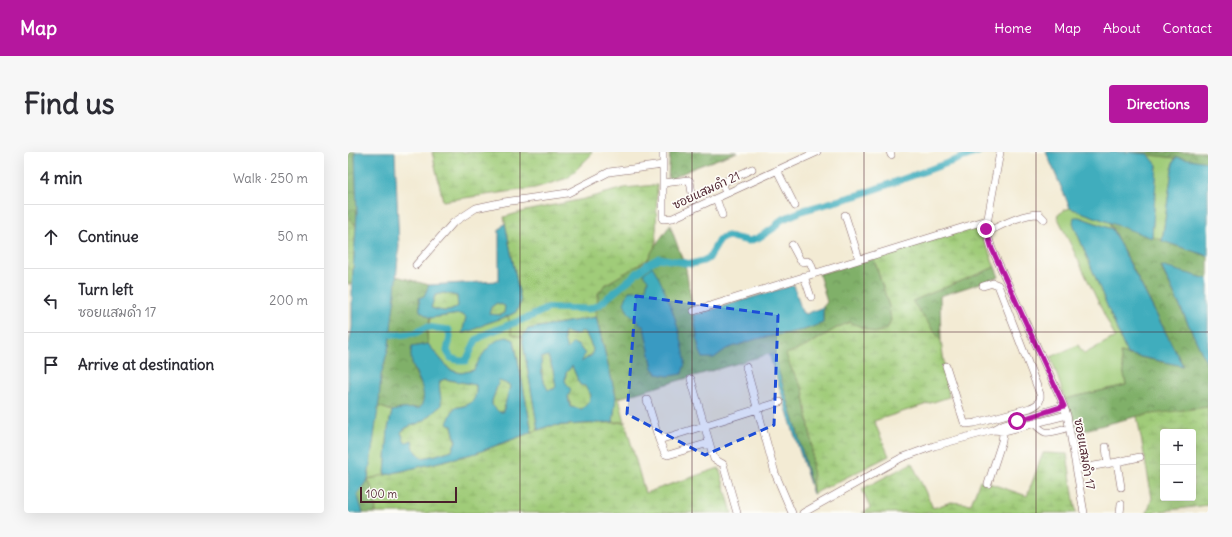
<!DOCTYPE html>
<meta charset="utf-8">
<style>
body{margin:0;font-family:Delius,"Playpen Sans Thai",sans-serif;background:#f7f7f7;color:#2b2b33}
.controls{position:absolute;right:12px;bottom:12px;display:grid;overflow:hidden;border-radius:4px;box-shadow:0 4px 16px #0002}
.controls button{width:36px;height:36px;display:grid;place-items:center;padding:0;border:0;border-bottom:1px solid #e1e1e2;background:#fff;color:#2b2b33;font:20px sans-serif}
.scale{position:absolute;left:12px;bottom:10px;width:97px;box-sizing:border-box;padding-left:4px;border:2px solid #4a1f2b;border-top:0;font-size:11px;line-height:14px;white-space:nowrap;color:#4a1f2b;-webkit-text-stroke:3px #fdfcf7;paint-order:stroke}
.stop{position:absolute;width:12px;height:12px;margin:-9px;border:3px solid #b5179e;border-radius:50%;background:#fff}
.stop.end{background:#b5179e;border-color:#fff;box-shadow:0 1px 4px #0008}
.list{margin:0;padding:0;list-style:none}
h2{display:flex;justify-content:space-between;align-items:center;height:52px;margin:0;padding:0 16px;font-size:17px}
h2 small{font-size:13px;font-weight:400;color:#7c7c81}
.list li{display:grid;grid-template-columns:26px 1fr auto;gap:12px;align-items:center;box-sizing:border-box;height:64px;padding:0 16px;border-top:1px solid #e1e1e2}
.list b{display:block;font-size:15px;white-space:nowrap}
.list p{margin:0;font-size:13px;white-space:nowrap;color:#7c7c81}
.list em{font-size:13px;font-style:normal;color:#7c7c81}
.icon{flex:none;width:22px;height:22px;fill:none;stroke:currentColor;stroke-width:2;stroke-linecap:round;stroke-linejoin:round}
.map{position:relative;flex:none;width:860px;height:361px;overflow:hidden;border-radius:4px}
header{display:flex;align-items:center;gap:24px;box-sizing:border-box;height:56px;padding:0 20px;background:#b5179e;color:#fff}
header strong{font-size:19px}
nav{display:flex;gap:22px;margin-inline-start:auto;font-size:14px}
.intro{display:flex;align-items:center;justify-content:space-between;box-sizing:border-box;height:96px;padding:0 24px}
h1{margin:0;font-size:28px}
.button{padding:10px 18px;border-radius:4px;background:#b5179e;color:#fff;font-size:14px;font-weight:700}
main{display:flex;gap:24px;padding:0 24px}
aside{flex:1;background:#fff;border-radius:4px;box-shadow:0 4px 16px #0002}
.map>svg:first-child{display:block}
.grass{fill:#a0cc79;stroke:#757652}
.forest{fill:url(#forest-crowns);stroke:#65684a;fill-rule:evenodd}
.wetland{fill:url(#wetland-marsh);stroke:#757652;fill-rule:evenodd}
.water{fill:#40adbd;stroke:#456674;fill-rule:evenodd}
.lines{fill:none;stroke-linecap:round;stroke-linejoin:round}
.canal{stroke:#40adbd;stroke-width:7}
.minor-casing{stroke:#856666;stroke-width:8}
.minor{stroke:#fff;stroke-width:7}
.route{stroke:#b5179e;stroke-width:5}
.marked{fill:#1d4ed8;fill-opacity:0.2;stroke:#1d4ed8;stroke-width:3;stroke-dasharray:8 5;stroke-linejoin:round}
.grid{fill:none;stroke:#4a1f2b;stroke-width:1;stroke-opacity:0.55}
.labels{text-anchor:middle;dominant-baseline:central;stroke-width:3.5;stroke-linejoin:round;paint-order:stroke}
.street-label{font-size:12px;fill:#4a1f2b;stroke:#fdfcf7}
</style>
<header>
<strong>Map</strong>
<nav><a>Home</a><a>Map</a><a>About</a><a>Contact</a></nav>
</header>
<div class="intro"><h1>Find us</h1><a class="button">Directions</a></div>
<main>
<aside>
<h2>4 min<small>Walk · 250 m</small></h2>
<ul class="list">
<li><svg class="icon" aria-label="ahead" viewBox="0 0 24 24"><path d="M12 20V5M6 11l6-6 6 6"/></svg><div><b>Continue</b></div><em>50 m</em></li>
<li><svg class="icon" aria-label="left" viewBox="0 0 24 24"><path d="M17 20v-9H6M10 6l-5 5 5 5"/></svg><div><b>Turn left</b><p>ซอยแสมดำ 17</p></div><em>200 m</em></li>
<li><svg class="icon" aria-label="arrive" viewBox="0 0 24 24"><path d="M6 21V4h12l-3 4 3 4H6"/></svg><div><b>Arrive at destination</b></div></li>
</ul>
</aside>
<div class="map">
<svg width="860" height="361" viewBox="0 0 860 361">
<defs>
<pattern id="forest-crowns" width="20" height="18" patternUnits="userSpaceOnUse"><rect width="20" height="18" fill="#80b069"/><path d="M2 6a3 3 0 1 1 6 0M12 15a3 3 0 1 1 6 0" fill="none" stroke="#6b8f57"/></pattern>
<pattern id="wetland-marsh" width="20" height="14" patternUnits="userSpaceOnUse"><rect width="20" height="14" fill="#a0cc79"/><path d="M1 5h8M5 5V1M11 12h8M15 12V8" fill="none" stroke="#8baf69"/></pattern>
</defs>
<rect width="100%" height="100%" fill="#fdfcf7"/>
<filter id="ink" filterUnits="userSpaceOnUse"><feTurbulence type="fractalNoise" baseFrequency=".025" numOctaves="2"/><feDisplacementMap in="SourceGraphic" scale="8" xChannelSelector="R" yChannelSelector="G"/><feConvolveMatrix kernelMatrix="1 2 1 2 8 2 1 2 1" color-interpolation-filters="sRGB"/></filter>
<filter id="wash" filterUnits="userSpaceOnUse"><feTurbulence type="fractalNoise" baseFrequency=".012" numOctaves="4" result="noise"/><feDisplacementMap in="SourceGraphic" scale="16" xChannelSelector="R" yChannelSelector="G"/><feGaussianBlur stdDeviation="0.9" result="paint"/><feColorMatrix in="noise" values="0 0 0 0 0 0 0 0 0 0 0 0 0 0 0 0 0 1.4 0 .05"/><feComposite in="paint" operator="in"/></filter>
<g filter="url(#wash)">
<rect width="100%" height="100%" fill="#f3ebd4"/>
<path class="grass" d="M800 2 828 5 825 11 814 89 804 86 809 13Z
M722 56 761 70 764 77 731 65 725 71 779 202 772 201 778 233 717 247 703 205 730 193 736 202 767 185 709 64 716 58Z
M112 162 118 165 115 180 123 179 137 172 160 164 164 182 174 185 190 278 184 280 166 188 134 204 126 218 113 221 102 218 80 192 79 182 82 166Z
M268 245 271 246 277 270H265Z
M30 254 44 259 40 277 37 323 20 327Z"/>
<path class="forest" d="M0 0H7L9 61 8 74 0 65Z
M322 0H389L348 15 320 28Z
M778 0H860V10Z
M761 70 860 104V127L813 115 860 214V255L786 265 729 280 717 247 778 233 772 201 835 214Z
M322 73 338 117 351 197 366 206 378 197 408 187 456 178 475 171V155L479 150 471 122 526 107 541 154 543 168 539 177 526 181 502 170 487 177 457 195 439 202 443 216 455 237 464 292 465 342 448 275 425 202H421L271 246 268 245 248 163 250 141 257 132 299 108 305 97ZM300 128 305 216 296 175 280 160 281 139H288L298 137Z
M647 115 651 125 592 144 593 189 564 149Z
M48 124 81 133 76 145 71 146 72 159 82 166 79 182 80 192 64 195C64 202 63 211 66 217 70 231 82 240 72 256L53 257 44 259 30 254 33 223 41 194Z
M20 327 27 343 28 361H15L9 342Z"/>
<path class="wetland" d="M84 0H244L243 3 220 26 187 36 95 49Z
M309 33 308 92 299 108 258 132 250 141 248 165 180 177 174 185 164 182 160 164 168 160 173 150 156 65 177 59 236 47 276 36Z
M0 65 8 74 4 132H0Z
M618 76C622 77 627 77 630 80 637 86 643 106 647 115L564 149 593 189 601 245 526 269 541 304 465 342 464 292 455 237 443 216 438 202 457 195 487 177 502 170 526 181 539 177 543 168 541 154 526 107Z
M96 141 109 144 110 154C101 162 94 159 83 156L87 143Z
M149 151 157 154 156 161 152 163 141 162 143 155Z
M234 179 238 182 245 197 244 202 232 211 237 202 231 194 225 191 219 198 216 188V180Z
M200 204 205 218 208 234 206 237 199 238 194 226 193 206Z
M224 214 232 233H237L243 243 241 250 234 257 223 256 217 229 218 221Z
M97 227 128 233V242L126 249 119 253 106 256 104 274 108 289 104 298 88 303 74 306 66 297 64 288 57 291 53 280C63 271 69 274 78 267 83 263 87 258 92 254 94 245 90 238 92 229Z
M151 229 157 231 162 234 155 260H151L144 254V249Z
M860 255V353L799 361 804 346 789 264ZM815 280H845V346H815Z
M277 270 297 341 371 316 384 361H28L27 343 20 327 128 301 201 274Z
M695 301 719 302 728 361H514L522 356 514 337 564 311 585 356 603 350 623 352 632 328 679 344Z"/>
<path class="water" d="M7 0H47L51 94 46 151 41 194 33 223 31 250 20 327 9 342 15 361H0V198L4 175V132L9 61Z
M698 0H778L800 2 809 13 804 86 722 56Z
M828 5 860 10V104L814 89 825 11Z
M726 65H731L764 77 835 214 779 202 725 71Z
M157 71 173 150 168 160 160 164 137 172 123 179 114 181 118 165 112 162 82 166 72 159 71 146 76 144 81 133 151 129V78ZM96 141 109 144 110 154C101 162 94 159 83 156L87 143ZM149 151 157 154 156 161 152 163 141 162 143 155Z
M304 114C317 133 334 183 337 207 338 211 335 217 334 222L320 224 310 222 305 216 296 175 280 160 276 151 281 139H288L298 137 300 128 295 122Z
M813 114 860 127V214Z
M446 133 454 160 458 162 475 155V171L456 178 408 187 378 197 366 206H355L351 197 346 163Z
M248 165 268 245 265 270 201 274 190 278 174 185 180 177ZM234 179 238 182 245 197 244 203 233 210 237 202 231 194 225 191 219 197 216 188V180L228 183ZM200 204 205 218 208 234 206 237 200 238 194 226 193 206ZM224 214 232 233 237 234 243 243 241 250 234 257 222 255 220 245 223 238 217 229 218 221Z
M159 185 166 188 184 280 128 301 37 323 40 277 44 259 53 257 72 256C85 235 57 217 64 195L80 192 102 218 113 221 126 218C133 204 143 187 159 185ZM97 227 128 233C129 251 122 253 106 256L99 271 104 274 108 289 104 298 88 303 74 306 66 297 64 288 57 291 53 280C62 271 69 274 78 267 83 263 87 258 93 254 94 245 90 238 92 229ZM151 229 157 231 162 234 155 260H151L144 253V249Z
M421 202H425L448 275 465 342Z"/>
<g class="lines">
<path class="canal" d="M34 181 49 183 67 181 79 175 101 178 102 185 99 199 103 206 112 209H118L128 188 140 181 184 164 200 156 241 157 251 153 300 112 311 106 343 112 355 109 361 106 371 88 379 84 401 89 410 86 426 76 433 68 456 58 511 43 630 0"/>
</g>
</g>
<g filter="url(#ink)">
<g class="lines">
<defs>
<path id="minor" d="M315 0V67L325 66 469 0
M542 0 543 3
M652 0 638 77 644 97 713 247 719 263 736 361
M429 18 447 54
M316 31 340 28 342 29 345 48
M378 41 375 33 376 30 404 17
M368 46 374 63
M497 63 511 107
M639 80C654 73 673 62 691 62L696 67
M444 93 452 108 455 110 459 109 462 110 466 120
M68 113 105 71 128 56 156 50 220 41 261 20 315 13
M456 124 463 145
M346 159 639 68
M598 214 616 270 618 272 627 271 682 256C689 253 693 251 692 242L650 133 645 131 635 134
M398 215 427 321 444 361
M343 227 366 307 375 312 389 361
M299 248 311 288 317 302 320 303 361 291
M686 271C698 284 699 281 715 277
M645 278 656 279 664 277 719 263
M311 288 432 250
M758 295 760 312
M769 310 773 335
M729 317 769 310 792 305
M640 332 654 289 656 275
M455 361 553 306 586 294 645 278 656 272 716 254
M772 361 773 352"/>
</defs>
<use href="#minor" class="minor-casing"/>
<use href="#minor" class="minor"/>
</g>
</g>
<g class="lines" filter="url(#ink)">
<path class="route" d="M638 77 644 97 716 254 669 269"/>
</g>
<path class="marked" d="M288 144 430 163 426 273 357 303 279 262Z"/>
<path class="grid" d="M172 0V361M344 0V361M516 0V361M688 0V361M0 180H860"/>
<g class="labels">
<g class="street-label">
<text transform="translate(358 38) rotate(-25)">ซอยแสมดำ 21</text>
<text transform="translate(737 302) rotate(80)">ซอยแสมดำ 17</text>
</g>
</g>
</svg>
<div class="controls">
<button>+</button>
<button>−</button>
</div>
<div class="scale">100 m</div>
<div class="stop" style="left:669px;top:269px"></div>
<div class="stop end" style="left:638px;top:77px"></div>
</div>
</main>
